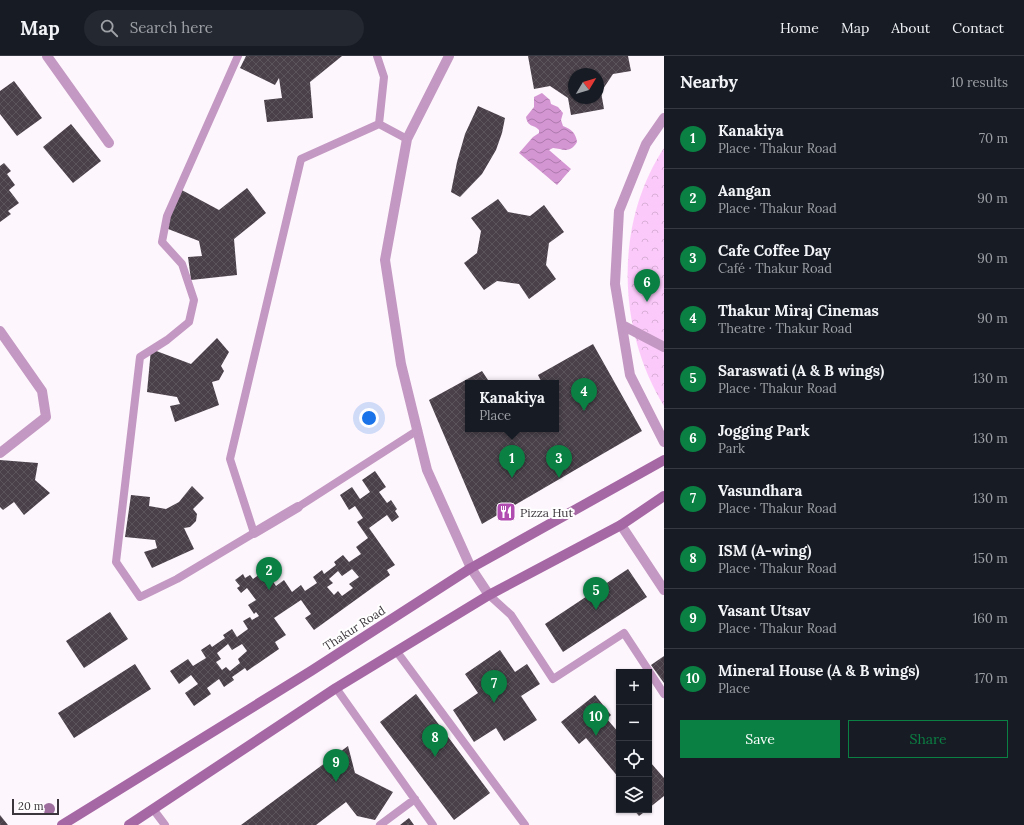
<!DOCTYPE html>
<meta charset="utf-8">
<style>
body{margin:0;font-family:Lora,serif;background:#242831;color:#f1f3f6}
.controls{position:absolute;right:12px;bottom:12px;display:grid;overflow:hidden;border-radius:0px;box-shadow:0 1px 3px #0004}
.controls button{width:36px;height:36px;display:grid;place-items:center;padding:0;border:0;border-bottom:1px solid #363941;background:#171b24;color:#f1f3f6;font:20px sans-serif}
.compass{position:absolute;left:568px;top:12px;width:36px;height:36px;border-radius:50%;background:#171b24;box-shadow:0 1px 3px #0004;rotate:52deg}
.scale{position:absolute;left:12px;bottom:10px;width:47px;box-sizing:border-box;padding-left:4px;border:2px solid #3b363b;border-top:0;font-size:11px;line-height:14px;white-space:nowrap;color:#3b363b;-webkit-text-stroke:3px #fff;paint-order:stroke}
.you{position:absolute;left:369px;top:362px;width:14px;height:14px;margin:-10px;border:3px solid #fff;border-radius:50%;background:#1a73e8;box-shadow:0 0 0 6px #1a73e833}
.badge{display:grid;place-items:center;width:26px;height:26px;border-radius:50%;background:#0b8043;color:#fff;font-size:13px;font-weight:700}
.pin{position:absolute;translate:-50% -33px;filter:drop-shadow(0 1px 2px #0008)}
.pin::after{content:'';position:absolute;top:21px;width:14px;height:12px;background:inherit;clip-path:polygon(0 0,100% 0,50% 100%)}
.popup{position:absolute;left:465px;top:324px;width:94px;height:52px;box-sizing:border-box;display:grid;place-content:center;border-radius:0px;background:#171b24;filter:drop-shadow(0 1px 3px #0005);font-size:13px;white-space:nowrap;color:#9ea1a6}
.popup b{font-size:15px;color:#f1f3f6}
.popup::after{content:'';position:absolute;left:50%;top:100%;margin-left:-8px;border:8px solid transparent;border-top-color:#171b24}
.list{margin:0;padding:0;list-style:none}
h2{display:flex;justify-content:space-between;align-items:center;height:52px;margin:0;padding:0 16px;font-size:17px}
h2 small{font-size:13px;font-weight:400;color:#9ea1a6}
.list li{display:grid;grid-template-columns:26px 1fr auto;gap:12px;align-items:center;box-sizing:border-box;height:60px;padding:0 16px;border-top:1px solid #363941}
.list b{display:block;font-size:15px;white-space:nowrap}
.list p{margin:0;font-size:13px;white-space:nowrap;color:#9ea1a6}
.list em{font-size:13px;font-style:normal;color:#9ea1a6}
.actions{display:flex;gap:8px;padding:12px 16px}
.actions a{flex:1;padding:9px 0;border:1px solid #0b8043;border-radius:0px;text-align:center;font-size:14px;color:#0b8043}
.actions .main{background:#0b8043;color:#fff}
.icon{flex:none;width:22px;height:22px;fill:none;stroke:currentColor;stroke-width:2;stroke-linecap:round;stroke-linejoin:round}
.map{position:relative;flex:none;width:664px;height:769px;overflow:hidden}
header{display:flex;align-items:center;gap:24px;box-sizing:border-box;height:56px;padding:0 20px;background:#171b24;border-bottom:1px solid #363941}
header strong{font-size:19px}
nav{display:flex;gap:22px;margin-inline-start:auto;font-size:14px}
.search{width:280px;height:36px;background:#242831;display:flex;align-items:center;gap:10px;box-sizing:border-box;padding:0 14px;border-radius:22px;color:#9ea1a6;font-size:15px}
main{display:flex}
aside{flex:1;background:#171b24}
.map>svg:first-child{display:block}
.park{fill:url(#park-crowns)}
.water{fill:url(#water-waves)}
.building{fill:url(#building-cross-hatch);fill-rule:evenodd}
.lines{fill:none;stroke-linecap:round;stroke-linejoin:round}
.lane{stroke:#c398c2;stroke-width:8}
.street{stroke:#c398c2;stroke-width:10}
.secondary{stroke:#a668a5;stroke-width:10}
.tree{fill:#9e6f9e}
.labels{text-anchor:middle;dominant-baseline:central;stroke-width:4;stroke-linejoin:round;paint-order:stroke}
.poi-label{font-size:12px;fill:#3b363b;stroke:#fff;text-anchor:start}
.street-label{font-size:12px;fill:#3b363b;stroke:#fff}
</style>
<header>
<strong>Map</strong>
<div class="search"><svg class="icon" aria-label="search" viewBox="0 0 24 24"><circle cx="10" cy="10" r="6"/><path d="M15 15l6 6"/></svg>Search here</div>
<nav><a>Home</a><a>Map</a><a>About</a><a>Contact</a></nav>
</header>
<main>
<div class="map">
<svg width="664" height="769" viewBox="0 0 664 769">
<defs>
<pattern id="park-crowns" width="20" height="18" patternUnits="userSpaceOnUse"><rect width="20" height="18" fill="#fccafa"/><path d="M2 6a3 3 0 1 1 6 0M12 15a3 3 0 1 1 6 0" fill="none" stroke="#d9aed7"/></pattern>
<pattern id="water-waves" width="16" height="10" patternUnits="userSpaceOnUse"><rect width="16" height="10" fill="#d495d3"/><path d="M0 5q4-4 8 0t8 0" fill="none" stroke="#ad7aac"/></pattern>
<pattern id="building-cross-hatch" width="8" height="8" patternUnits="userSpaceOnUse"><rect width="8" height="8" fill="#494049"/><path d="M0 0l8 8M0 8l8-8" fill="none" stroke="#5b545b"/></pattern>
</defs>
<rect width="100%" height="100%" fill="#fef6fd"/>
<path class="park" d="M664 92V350C617 274 614 167 664 92Z"/>
<path class="water" d="M542 37 550 44 551 48 558 51 563 57 561 64 563 70C571 73 576 77 577 86 570 98 563 93 553 92L549 94 571 113 557 129 519 97 533 81 539 77V74C534 68 528 72 526 61L534 51V41Z"/>
<path class="building" d="M246 0H342L310 26 313 62 267 66 264 44 282 42 279 22 275 29 240 12Z
M528 0H628L631 15 613 18 601 36 604 53 571 59 568 42 550 30 534 33ZM574 18H598V42H574Z
M14 25 42 62 17 80 0 58V35Z
M478 50 505 62 502 77 496 94 482 118 460 141 451 136 457 106 465 78Z
M71 68 101 105 73 127 43 91Z
M4 107 11 115 7 118 15 129 9 134 19 147 8 155 11 158 0 166V110Z
M178 132 219 154 247 132 266 157 234 183 237 219 191 224 188 201 202 200 199 185 163 171Z
M498 143 508 156 530 160 544 149 564 176 549 187 546 209 556 223 529 243 519 228 497 225 484 234 464 207 477 197 481 175 471 162Z
M217 282 229 296 221 310 224 315 219 324 212 326 219 349 175 366 170 350 180 348 177 341 147 336 151 293 191 308Z
M593 288 642 375 482 468 429 344 482 315 490 327H468V373H556V327H542L538 319Z
M0 404 38 407 35 424 50 437 24 459 14 446 3 454 0 451Z
M375 415 386 431 379 436 387 447 391 444 397 453 395 455 399 461 392 466 387 459 369 472 395 509 387 514 390 519 314 574 305 562 311 558 301 544 274 562 286 579 275 586 279 593 247 615 245 612 232 621 234 624 224 631 219 623 207 632 211 638 194 650 185 637 198 628 191 619 179 628 170 615 188 603 193 610 206 602 201 594 210 588 212 591 225 582 223 579 232 573 237 581 248 573 243 565 250 561 252 564 259 560 256 556 254 558 248 549 256 544 247 532 241 537 237 532 240 530 235 524 243 518 245 522 250 519 253 523 260 518 258 513 262 511 260 508 266 504 270 510 273 508 276 511 268 518 276 530 284 524 292 536 301 529 305 535 317 527 313 521 322 514 324 518 336 509 334 506 343 499 349 506 361 498 356 491 368 482 357 466 363 462 355 450 349 454 340 439 352 431 360 443 370 436 362 424ZM352 513 359 521 349 528 353 532 342 540 338 535 334 539 327 531 333 527 329 523 338 515 342 520ZM228 588 232 594 242 588 247 595 238 603 240 607 230 615 226 611 222 614 216 606 221 603 217 597Z
M192 430 204 442 193 453 197 458 196 465 190 471 184 472 194 493 152 512 144 496 157 492 155 484 125 481 131 439 150 441 149 450 166 453 179 446Z
M628 513 647 541 563 596 545 568Z
M110 556 128 583 84 612 66 585Z
M500 594 515 616 527 608 540 628 521 640 537 664 504 685 496 672 474 686 453 654 478 637 465 618Z
M664 600V627L651 609Z
M135 608 151 633 74 682 58 657Z
M416 638 490 737 454 764 380 666Z
M595 639 611 659 607 663 619 677V722L586 682 579 688 561 666Z
M348 690 355 717 393 736 375 764 357 760 346 746 316 769H241Z
M651 707 664 722V740L649 752V709Z
M634 754H647L639 760Z
M0 759 8 769H0Z
M409 762 414 769H400Z"/>
<g class="lines">
<path class="lane" d="M238 0 167 160 162 186 182 208 194 244 189 266 167 284 140 301 116 506 140 541 177 523 254 477 230 403 301 103 379 68
M377 0 384 21 379 68
M379 68 407 83
M298 451 418 374
M489 539 511 559 553 623 624 577 664 638
M397 596 525 769
M336 632 433 769
M153 753 165 769
M380 769 415 743"/>
<path class="street" d="M47 0 109 87
M449 0 407 83 385 204 401 308 427 414 471 512 489 539
M664 62 646 88 619 155 615 228 630 319 664 386
M622 269 664 291
M0 275 42 335 46 361 0 397
M621 469 664 534
M254 477 298 451"/>
<path class="secondary" d="M62 769 311 615 471 512 664 404
M129 769 336 632 489 539 621 469 664 440"/>
</g>
<circle class="tree" cx="49" cy="753" r="6"/>
<defs>
<symbol id="restaurant-square" viewBox="-11 -11 22 22"><rect x="-9" y="-9" width="18" height="18" rx="4" fill="#b14cb1" stroke="#fff"/><path d="M-5-6h1v4h1v-4h1v4h1v-4h1v5L-1.5 .5V6h-2V.5L-5-1ZM5-6V6H3V1.5H1.5Q1.5-4 5-6Z" fill="#fff"/></symbol>
</defs>
<g fill-rule="evenodd">
<use href="#restaurant-square" x="495" y="445" width="22" height="22"/>
</g>
<g class="labels">
<g class="poi-label">
<text x="520" y="456">Pizza Hut</text>
</g>
<g class="street-label">
<text transform="translate(354 572) rotate(-33)">Thakur Road</text>
</g>
</g>
</svg>
<div class="controls">
<button>+</button>
<button>−</button>
<button><svg class="icon" aria-label="locate" viewBox="0 0 24 24"><circle cx="12" cy="12" r="6"/><path d="M12 2v4M12 18v4M2 12h4M18 12h4"/></svg></button>
<button><svg class="icon" aria-label="layers" viewBox="0 0 24 24"><path d="M12 4l9 5-9 5-9-5zM3 14l9 5 9-5"/></svg></button>
</div>
<svg class="compass" viewBox="-18 -18 36 36"><path d="M0-13l5 13h-10z" fill="#e53935"/><path d="M0 13l5-13h-10z" fill="#9ea1a6"/></svg>
<div class="scale">20 m</div>
<div class="you"></div>
<div class="pin badge" style="left:512px;top:422px">1</div>
<div class="popup"><b>Kanakiya</b>Place</div>
<div class="pin badge" style="left:269px;top:534px">2</div>
<div class="pin badge" style="left:559px;top:422px">3</div>
<div class="pin badge" style="left:584px;top:355px">4</div>
<div class="pin badge" style="left:596px;top:554px">5</div>
<div class="pin badge" style="left:647px;top:246px">6</div>
<div class="pin badge" style="left:494px;top:647px">7</div>
<div class="pin badge" style="left:435px;top:701px">8</div>
<div class="pin badge" style="left:336px;top:726px">9</div>
<div class="pin badge" style="left:596px;top:680px">10</div>
</div>
<aside>
<h2>Nearby<small>10 results</small></h2>
<ul class="list">
<li><span class="badge">1</span><div><b>Kanakiya</b><p>Place · Thakur Road</p></div><em>70 m</em></li>
<li><span class="badge">2</span><div><b>Aangan</b><p>Place · Thakur Road</p></div><em>90 m</em></li>
<li><span class="badge">3</span><div><b>Cafe Coffee Day</b><p>Café · Thakur Road</p></div><em>90 m</em></li>
<li><span class="badge">4</span><div><b>Thakur Miraj Cinemas</b><p>Theatre · Thakur Road</p></div><em>90 m</em></li>
<li><span class="badge">5</span><div><b>Saraswati (A &amp; B wings)</b><p>Place · Thakur Road</p></div><em>130 m</em></li>
<li><span class="badge">6</span><div><b>Jogging Park</b><p>Park</p></div><em>130 m</em></li>
<li><span class="badge">7</span><div><b>Vasundhara</b><p>Place · Thakur Road</p></div><em>130 m</em></li>
<li><span class="badge">8</span><div><b>ISM (A-wing)</b><p>Place · Thakur Road</p></div><em>150 m</em></li>
<li><span class="badge">9</span><div><b>Vasant Utsav</b><p>Place · Thakur Road</p></div><em>160 m</em></li>
<li><span class="badge">10</span><div><b>Mineral House (A &amp; B wings)</b><p>Place</p></div><em>170 m</em></li>
</ul>
<div class="actions"><a class="main">Save</a><a>Share</a></div>
</aside>
</main>
